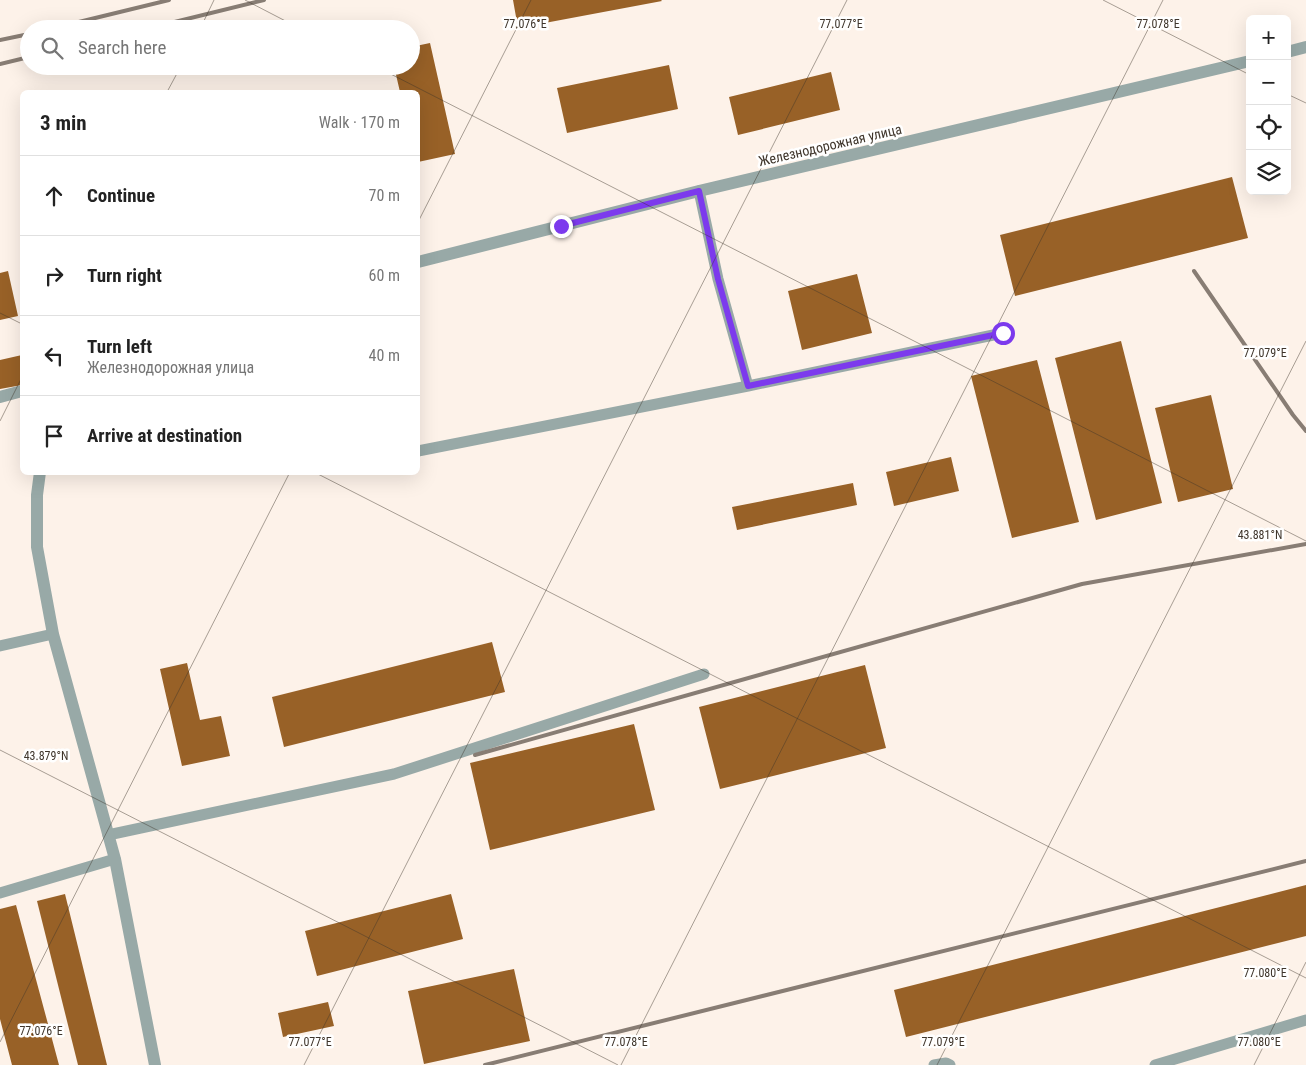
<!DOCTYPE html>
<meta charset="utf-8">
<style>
body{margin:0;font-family:"Roboto Condensed",sans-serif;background:#f6f6f6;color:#222}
.controls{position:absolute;right:15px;top:15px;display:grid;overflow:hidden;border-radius:8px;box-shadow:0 5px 20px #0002}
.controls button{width:45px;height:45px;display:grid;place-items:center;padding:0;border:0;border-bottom:1px solid #e0e0e0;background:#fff;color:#222;font:25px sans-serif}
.stop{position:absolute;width:15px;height:15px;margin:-11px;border:4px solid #7c3aed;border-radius:50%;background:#fff}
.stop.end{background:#7c3aed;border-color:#fff;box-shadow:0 1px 5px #0008}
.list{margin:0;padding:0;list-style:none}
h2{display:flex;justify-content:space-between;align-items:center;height:65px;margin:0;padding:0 20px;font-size:21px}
h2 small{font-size:16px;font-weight:400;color:#767676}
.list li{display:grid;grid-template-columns:32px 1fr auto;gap:15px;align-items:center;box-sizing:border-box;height:80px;padding:0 20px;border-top:1px solid #e0e0e0}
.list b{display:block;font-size:19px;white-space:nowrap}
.list p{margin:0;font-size:16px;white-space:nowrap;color:#767676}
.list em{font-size:16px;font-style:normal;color:#767676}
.icon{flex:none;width:28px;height:28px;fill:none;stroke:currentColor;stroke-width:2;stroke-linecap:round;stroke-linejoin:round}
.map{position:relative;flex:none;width:1306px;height:1065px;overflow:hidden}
.search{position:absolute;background:#fff;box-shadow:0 5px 20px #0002;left:20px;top:20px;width:400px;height:55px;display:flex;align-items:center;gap:12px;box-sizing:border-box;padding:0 18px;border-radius:28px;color:#767676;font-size:19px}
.panel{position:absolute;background:#fff;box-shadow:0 5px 20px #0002;left:20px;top:90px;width:400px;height:385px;border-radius:8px}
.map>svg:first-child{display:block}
.building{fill:#986127}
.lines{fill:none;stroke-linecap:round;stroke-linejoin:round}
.service{stroke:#98a9a7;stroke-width:11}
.minor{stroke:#98a9a7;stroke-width:12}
.tertiary{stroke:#98a9a7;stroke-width:12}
.rail{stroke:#887d74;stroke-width:4}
.route{stroke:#7c3aed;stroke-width:6}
.ticks{fill:none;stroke:#3f352b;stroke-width:1;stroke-opacity:0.45}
.labels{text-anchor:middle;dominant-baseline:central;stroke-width:5;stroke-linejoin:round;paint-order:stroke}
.street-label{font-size:14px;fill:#3f352b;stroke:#fff}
.ticks-label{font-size:12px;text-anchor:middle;fill:#3f352b;stroke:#fff;stroke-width:5;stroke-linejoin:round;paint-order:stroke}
</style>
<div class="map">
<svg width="1306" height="1065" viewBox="0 0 1306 1065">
<rect width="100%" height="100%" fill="#fdf2e9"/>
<path class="building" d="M513 0H661L662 1 518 28Z
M430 43 455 154 418 162V92H400L394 66H411V47Z
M669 65 678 109 567 133 557 88Z
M831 72 840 110 738 135 729 97Z
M1232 177 1248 238 1015 296 1000 235Z
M8 271 18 316 0 320V273Z
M857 274 872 333 802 350 788 291Z
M1121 341 1162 503 1096 520 1055 358Z
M22 355V385L0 389V360Z
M1037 360 1079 522 1012 538 971 376Z
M1211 395 1233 489 1178 502 1155 408Z
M951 457 959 491 894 506 886 472Z
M853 483 857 505 737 530 732 507Z
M492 642 505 692 284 747 272 697Z
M187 663 200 720 221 716 230 756 182 766 160 669Z
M865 665 886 748 720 789 699 707Z
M634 724 655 810 490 850 470 763Z
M1306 885V936L906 1037 894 990Z
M65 894 107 1065H78L37 901Z
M451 894 463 939 317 976 305 931Z
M16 905 59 1065H12L0 1019V909Z
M514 969 530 1041 424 1064 408 991Z
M328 1002 334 1026 283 1037 278 1013Z"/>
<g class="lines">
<path class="service" d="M699 191 718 279 748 386
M418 451 748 386 1003 333
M0 646 53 634
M108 835 394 774 704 674
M0 893 115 859
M934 1065 946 1063 950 1065
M1155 1065 1306 1020"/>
<path class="minor" d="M0 397 22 391"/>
<path class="tertiary" d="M1287 52 1306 47
M418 262 699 191 1250 61
M40 472 37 495V547L53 634 115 859 155 1065"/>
<path class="rail" d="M50 29 169 0
M146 29 264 0
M0 40 29 34
M0 64 29 57
M1194 271 1293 415 1306 431
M475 755 1082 584 1306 544
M485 1065 1306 861"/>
</g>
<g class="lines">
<path class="route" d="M561 226 699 191 718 279 748 386 1003 333"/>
</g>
<path class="ticks" d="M245 0 301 29M1103 0 1250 75M200 29 214 0M375 66 1306 541M167 92 181 66M1287 94 1306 103M418 222 531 0M0 313 22 324M0 421 22 377M314 472 1306 978M0 750 618 1065M0 1042 290 472M304 1065 847 0M621 1065 1163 0M937 1065 1306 341M1254 1065 1306 962"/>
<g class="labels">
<g class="street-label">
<text transform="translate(830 145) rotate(-13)">Железнодорожная улица</text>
</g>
</g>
<g class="ticks-label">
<text x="525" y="28">77.076°E</text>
<text x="841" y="28">77.077°E</text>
<text x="1158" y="28">77.078°E</text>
<text x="1265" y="357">77.079°E</text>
<text x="1260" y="539">43.881°N</text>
<text x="46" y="760">43.879°N</text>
<text x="1265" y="977">77.080°E</text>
<text x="41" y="1035">77.076°E</text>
<text x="310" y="1046">77.077°E</text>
<text x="626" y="1046">77.078°E</text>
<text x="943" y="1046">77.079°E</text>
<text x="1259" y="1046">77.080°E</text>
</g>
</svg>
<div class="controls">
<button>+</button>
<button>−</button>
<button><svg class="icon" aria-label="locate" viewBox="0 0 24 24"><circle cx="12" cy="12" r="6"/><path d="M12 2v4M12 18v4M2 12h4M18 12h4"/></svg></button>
<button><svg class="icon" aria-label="layers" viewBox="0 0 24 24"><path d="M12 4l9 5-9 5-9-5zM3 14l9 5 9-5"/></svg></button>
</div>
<div class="stop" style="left:1003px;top:333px"></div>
<div class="stop end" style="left:561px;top:226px"></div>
<div class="search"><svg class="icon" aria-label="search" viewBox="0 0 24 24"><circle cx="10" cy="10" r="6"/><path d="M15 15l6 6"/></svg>Search here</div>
<section class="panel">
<h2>3 min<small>Walk · 170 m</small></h2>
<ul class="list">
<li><svg class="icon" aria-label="ahead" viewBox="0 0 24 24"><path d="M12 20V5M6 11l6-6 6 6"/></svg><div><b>Continue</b></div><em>70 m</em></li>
<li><svg class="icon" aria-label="right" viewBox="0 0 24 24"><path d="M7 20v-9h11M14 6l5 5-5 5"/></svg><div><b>Turn right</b></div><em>60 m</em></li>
<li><svg class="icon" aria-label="left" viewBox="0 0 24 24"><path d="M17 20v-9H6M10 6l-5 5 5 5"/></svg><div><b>Turn left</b><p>Железнодорожная улица</p></div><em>40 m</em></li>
<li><svg class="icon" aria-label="arrive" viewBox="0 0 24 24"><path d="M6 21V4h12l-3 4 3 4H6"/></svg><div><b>Arrive at destination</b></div></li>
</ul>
</section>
</div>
